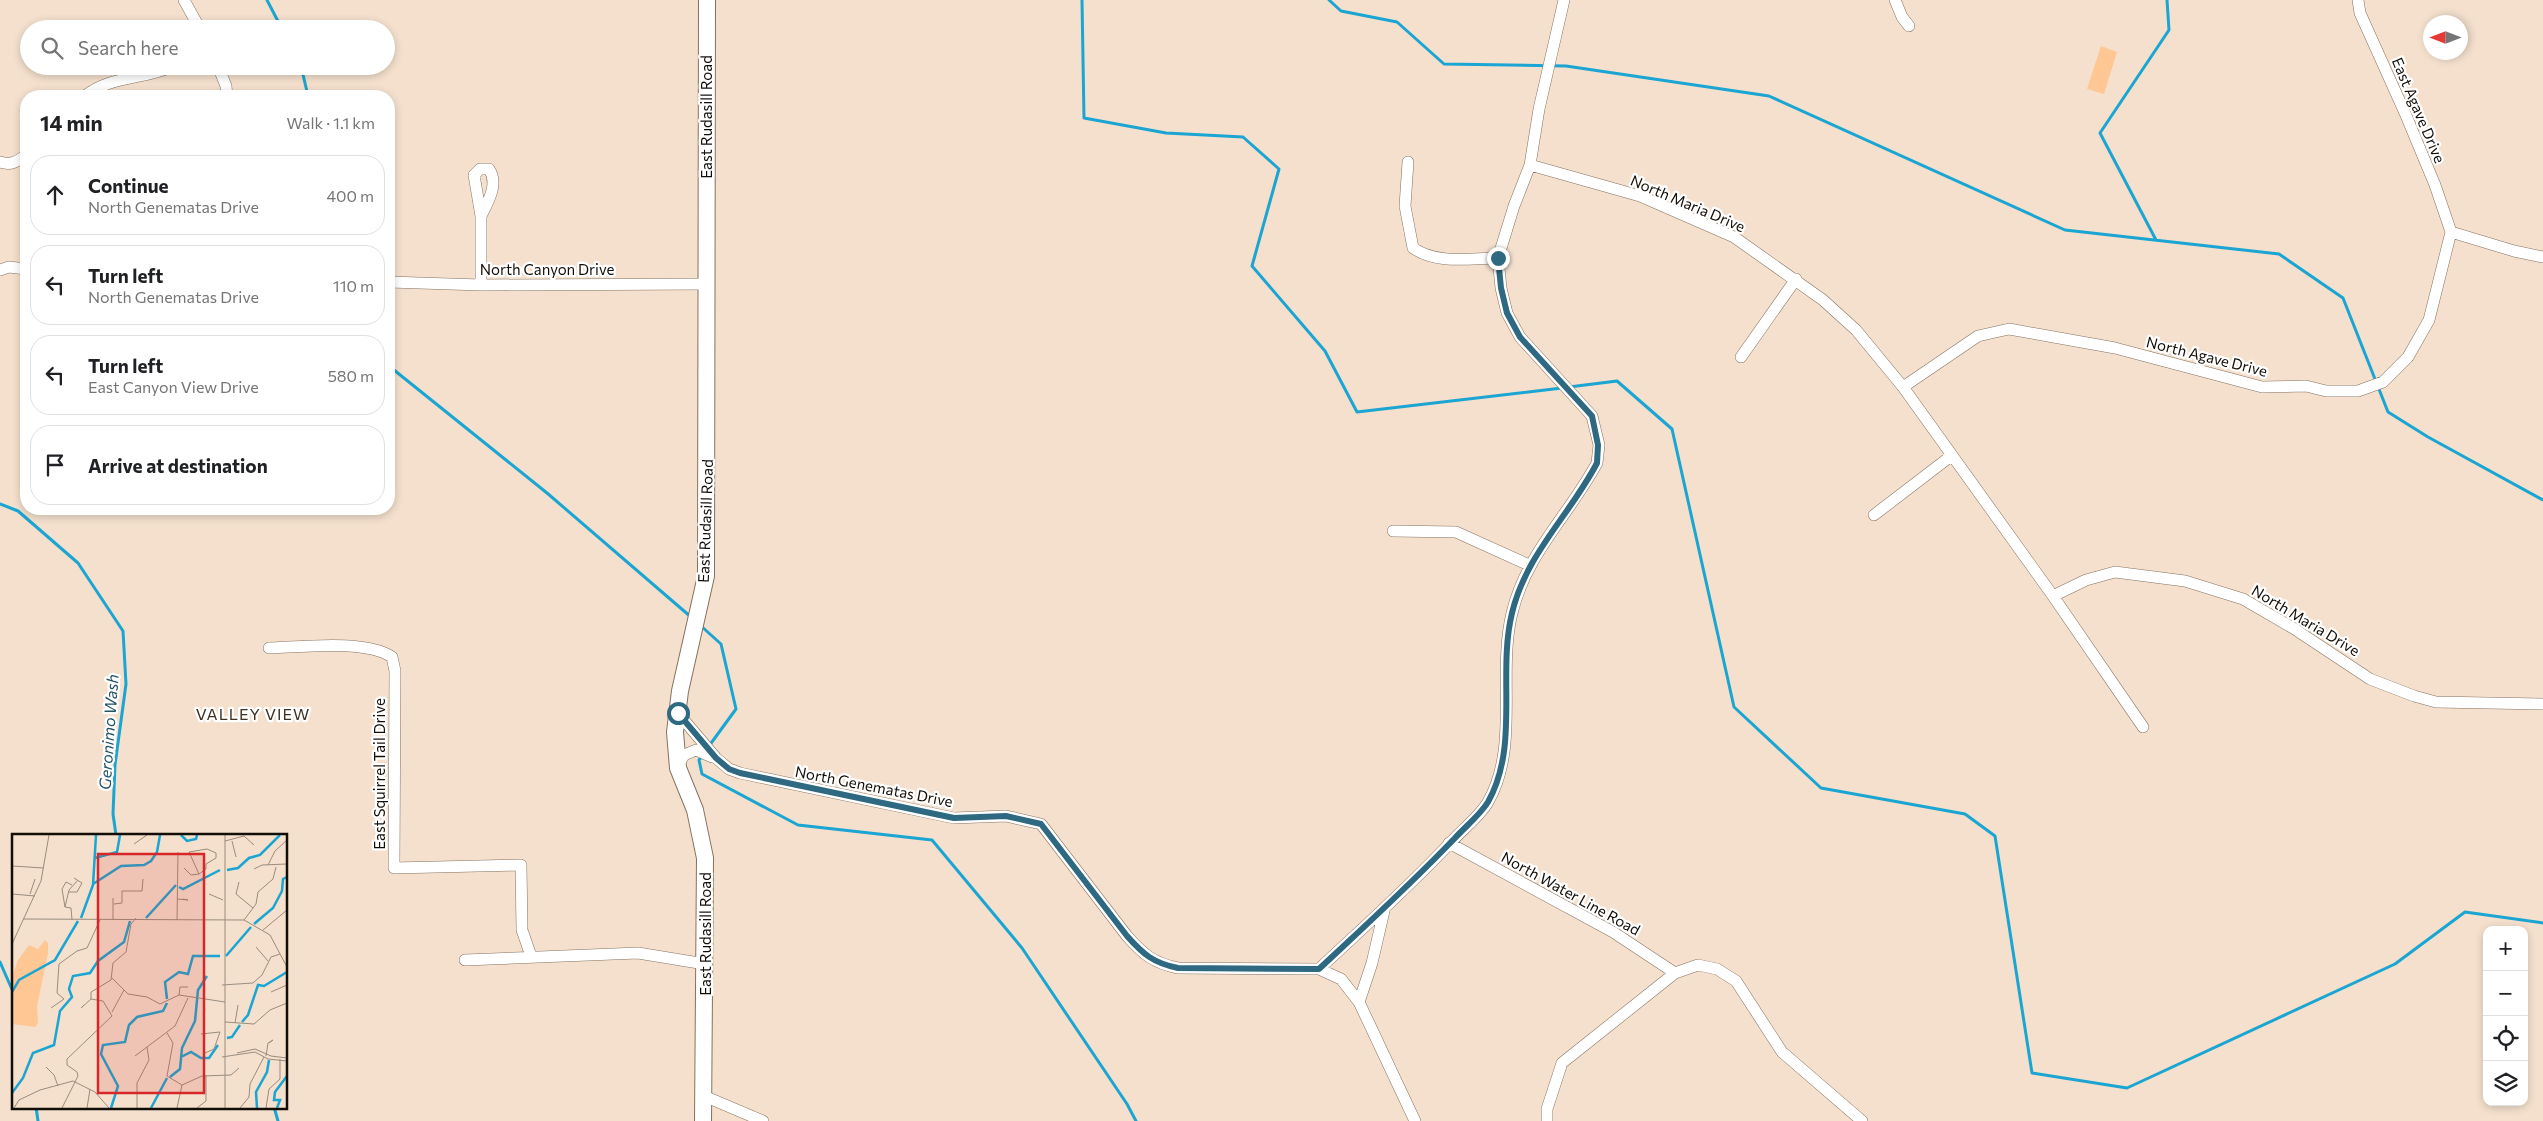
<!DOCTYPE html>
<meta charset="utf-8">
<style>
body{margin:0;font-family:Commissioner,sans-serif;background:#f6f6f6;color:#202124}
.controls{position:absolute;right:15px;bottom:15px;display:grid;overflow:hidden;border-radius:10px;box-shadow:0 2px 8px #0003}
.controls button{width:45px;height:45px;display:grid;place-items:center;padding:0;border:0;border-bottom:1px solid #e0e0e0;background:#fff;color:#202124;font:25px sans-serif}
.compass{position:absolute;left:2423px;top:15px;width:45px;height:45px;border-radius:50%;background:#fff;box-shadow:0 2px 8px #0003;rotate:270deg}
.stop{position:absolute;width:15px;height:15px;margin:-11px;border:4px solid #2e6981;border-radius:50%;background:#fff}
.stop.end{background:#2e6981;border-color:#fff;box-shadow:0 1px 5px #0008}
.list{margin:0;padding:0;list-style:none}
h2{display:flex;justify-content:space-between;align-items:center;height:65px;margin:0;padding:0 20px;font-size:21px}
h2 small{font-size:16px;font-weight:400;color:#757577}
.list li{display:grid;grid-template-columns:32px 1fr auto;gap:15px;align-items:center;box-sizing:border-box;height:80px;margin:0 10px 10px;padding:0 10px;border:1px solid #e0e0e0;border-radius:20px}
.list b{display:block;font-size:19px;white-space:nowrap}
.list p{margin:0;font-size:16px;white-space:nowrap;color:#757577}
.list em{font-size:16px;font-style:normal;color:#757577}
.icon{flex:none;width:28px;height:28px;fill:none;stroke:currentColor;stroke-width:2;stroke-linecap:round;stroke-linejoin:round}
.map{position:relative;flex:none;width:2543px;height:1121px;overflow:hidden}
.search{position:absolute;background:#fff;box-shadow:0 2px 8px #0003;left:20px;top:20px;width:375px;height:55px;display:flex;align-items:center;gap:12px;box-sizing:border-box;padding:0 18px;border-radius:28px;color:#757577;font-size:19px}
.panel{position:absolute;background:#fff;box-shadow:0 2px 8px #0003;left:20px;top:90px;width:375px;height:425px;border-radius:20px}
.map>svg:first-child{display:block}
.green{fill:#fec794}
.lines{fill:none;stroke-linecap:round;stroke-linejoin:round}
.stream{stroke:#1aa5d3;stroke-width:3}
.street-casing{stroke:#857261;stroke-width:12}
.secondary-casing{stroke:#857261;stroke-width:18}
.street{stroke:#fff;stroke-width:11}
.secondary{stroke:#fff;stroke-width:16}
.route{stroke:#2e6981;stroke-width:6}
.labels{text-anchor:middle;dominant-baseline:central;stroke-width:4.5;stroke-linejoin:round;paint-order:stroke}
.street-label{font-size:15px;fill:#130d07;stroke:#fff}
.neighbourhood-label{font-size:16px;letter-spacing:1px;fill:#403022;stroke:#fff}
.water-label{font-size:16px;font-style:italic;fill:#225468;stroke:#fff}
.inset-river{fill:none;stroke:#1aa5d3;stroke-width:2.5}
.inset-road{fill:none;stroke:#9a8c7e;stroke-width:1}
.view{fill:#d62828;fill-opacity:0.15;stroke:#d62828;stroke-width:2.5}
.inset-edge{fill:none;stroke:#130d07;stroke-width:2.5}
</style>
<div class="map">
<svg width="2543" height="1121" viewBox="0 0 2543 1121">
<rect width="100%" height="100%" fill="#f4e0cd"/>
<path class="green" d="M2101 46 2117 52 2104 94 2087 89Z"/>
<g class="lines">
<path class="stream" d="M267 0 282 29
M1082 0 1084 118 1166 133 1243 137 1279 169 1252 266 1325 351 1357 412 1562 388
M1329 0 1341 11 1397 22 1444 64 1566 66 1769 96 2065 230 2279 254 2343 298 2388 412 2428 437 2543 500
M301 66 308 96
M2156 240 2100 133 2169 30 2167 0
M389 366 547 493 691 617
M1569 387 1617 381 1672 429 1734 707 1821 788 1965 814 1995 836 2032 1073 2127 1088 2395 964 2465 912 2543 923
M0 504 18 511 78 563 123 631 126 684 115 765 113 814 116 835
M701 626 721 644 736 709 709 746
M703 755 699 760 702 774 798 825 932 840 1022 948 1127 1104 1136 1121
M0 962 14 994
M36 1107 38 1121
M274 1107 278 1121"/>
<defs>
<path id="street" d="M184 0 200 29
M1895 0 1902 17 1909 26
M2358 0 2360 13 2405 113 2435 185 2451 232
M218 66 226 86 227 96
M85 96C111 75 144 80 173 66
M0 162C11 166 18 161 26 155
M1408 162 1405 206 1413 248C1438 265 1470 258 1498 258
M1530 165 1640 196 1734 237 1823 300 1856 330 1903 387 2053 596 2143 727
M481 216C488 202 499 184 489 169H480L474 175 481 216V285
M2451 232 2514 251 2543 257
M0 270 9 267 26 269
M389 282 481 285 706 284
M1741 357 1796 279
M1903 387 1978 336 2009 329 2115 348 2262 387 2306 386 2326 391H2358L2383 382 2408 357 2429 320 2451 232
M1874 515 1951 456
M1393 531 1456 532 1529 565
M2053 596 2086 580 2115 572 2185 581 2243 599 2293 628 2370 679 2414 696 2436 702 2543 704
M269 648C301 647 366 639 392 657L395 671 394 868 521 865 522 930 531 956
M677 712 716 758 729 769 740 773 954 818 1006 816 1041 824 1127 936C1143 954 1153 963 1178 968L1319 969 1341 979 1359 1002 1415 1121
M678 766 684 755 696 750 712 757
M1449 843 1613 932 1675 973
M465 960 638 953 705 964
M1319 969C1364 927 1410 886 1452 841 1463 829 1480 816 1488 802 1520 746 1497 674 1512 613 1526 554 1569 515 1597 463L1599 445 1592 416 1520 337 1507 313 1501 288 1498 258 1514 206 1530 165 1539 109 1564 0
M1359 1002 1372 963 1384 911
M704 1096 763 1121
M1547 1121V1109L1562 1063 1675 973 1698 965 1717 969 1736 981 1782 1052 1862 1121"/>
<path id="secondary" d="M703 1121 705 858 695 810 678 768 675 732 680 691 706 576 707 0"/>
</defs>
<use href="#street" class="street-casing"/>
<use href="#secondary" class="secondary-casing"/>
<use href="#street" class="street"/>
<use href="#secondary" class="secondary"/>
</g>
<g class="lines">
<path class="route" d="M678 713 716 758 729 769 740 773 954 818 1006 816 1041 824 1127 936C1143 954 1153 963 1178 968L1319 969C1365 926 1411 884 1455 838 1465 827 1480 815 1488 802 1520 745 1497 674 1512 613 1526 554 1570 515 1597 463L1598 445 1592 416 1520 337 1507 313 1501 288 1498 258"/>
</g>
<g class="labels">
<g class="street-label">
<text transform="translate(2419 110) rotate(67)">East Agave Drive</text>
<text transform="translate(706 117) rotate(-90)">East Rudasill Road</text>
<text transform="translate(1688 203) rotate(23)">North Maria Drive</text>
<text x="547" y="269">North Canyon Drive</text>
<text transform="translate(2207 356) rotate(14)">North Agave Drive</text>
<text transform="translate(705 521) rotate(-88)">East Rudasill Road</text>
<text transform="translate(2306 620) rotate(31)">North Maria Drive</text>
<text transform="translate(379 774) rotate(-90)">East Squirrel Tail Drive</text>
<text transform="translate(874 786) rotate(11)">North Genematas Drive</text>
<text transform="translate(1571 893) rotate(29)">North Water Line Road</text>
<text transform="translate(705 934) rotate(-90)">East Rudasill Road</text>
</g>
<g class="neighbourhood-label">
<text x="253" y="713">VALLEY VIEW</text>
</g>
<g class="water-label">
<text transform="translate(108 732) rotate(-86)">Geronimo Wash</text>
</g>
</g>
<g transform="translate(12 834)">
<rect width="275" height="275" fill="#f4e0cd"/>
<path d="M33 106 36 109V119L25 172 26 189 23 193 0 190V143L6 126 17 111 26 115Z" fill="#fec794"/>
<path class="inset-river" d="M169 1 175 7 184 5 185 1M83 24 105 18 108 1M215 36 226 34 237 24 248 21 268 1M81 50 109 32 132 31 139 27 145 18 148 1M167 53 171 55 208 36M69 84 81 51 84 1M134 84 164 51M242 90 261 74 270 57 271 45 275 43M214 122 239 93M0 158 7 146 43 126 66 87M155 165 153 148 167 138 176 140 181 122H208M230 188 236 181 246 151 252 152 275 138M215 204 220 203 228 191M169 223 179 218 189 224H197L206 211M158 243 168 235 170 214 183 187 186 156 195 142M0 259 11 244 21 219 42 211 48 177 60 163 57 155 61 142 78 139 86 127 112 108 118 87M99 274 106 252 89 220 91 211 113 208 117 191 125 183 151 177 155 169M139 274 155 244M245 274 244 258 255 238 257 226M265 274 268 266H262L263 258 275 242"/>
<path class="inset-road" d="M213 1V274M213 7 232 2 242 11M220 7 224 23M122 10 135 1M256 31 263 17 275 6M0 32 32 34M172 34 179 41 187 40 194 35V30L204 24V19L195 15 177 18 187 40M242 35 250 31 275 30M227 48 224 60 241 74M57 58H65L70 49 62 44M0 60 23 62M18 60 23 45M197 60 211 66M165 65 176 66 171 65M102 70 110 69V57H130L131 45M53 73 50 55 54 48 60 51M53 73 57 56 66 46M53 73 59 74 60 86M11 85 232 86 258 101 275 133M101 86V64M165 86 166 18M232 86 244 70 246 58 261 45 264 33M251 96 275 76M0 110 29 47 37 1M244 113 256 127M100 144 116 160 135 163 148 170 167 161 213 168M210 151 241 149 250 141 259 123 268 120M259 158 275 151M167 161 168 153H176M72 171 69 174 79 165M39 174 52 165 45 159 47 130 65 117 75 114 88 86M100 178 112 156M213 188 242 190 258 176 275 169M223 189 226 171M155 199 161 209 155 242 170 251M189 200 208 198M193 219 202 215 208 198M225 219 243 215 259 222 275 224M123 222 163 192 176 164M254 222 256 209 261 206 257 209M210 223 243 218 256 225 275 227M34 233 42 241 46 252M170 251 190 242 219 241 227 234M2 274 7 266 28 256 61 247 83 258 97 274M50 274 66 242 65 238 55 231V225L100 182 91 167 79 165V158L99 146 101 129 114 118 119 90 124 84M75 274 78 255M125 274V249L137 226 135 213M165 274 170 251M185 274 194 267V241M228 274 237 263 238 250 252 223M254 274 257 255 268 245V225"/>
<path class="view" d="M86 20H192V259H86Z"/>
<rect width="275" height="275" class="inset-edge"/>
</g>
</svg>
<div class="controls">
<button>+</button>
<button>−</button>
<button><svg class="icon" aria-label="locate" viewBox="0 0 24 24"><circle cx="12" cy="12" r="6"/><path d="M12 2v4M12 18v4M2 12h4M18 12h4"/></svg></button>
<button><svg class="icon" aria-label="layers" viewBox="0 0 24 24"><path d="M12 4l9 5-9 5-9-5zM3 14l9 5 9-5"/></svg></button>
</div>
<svg class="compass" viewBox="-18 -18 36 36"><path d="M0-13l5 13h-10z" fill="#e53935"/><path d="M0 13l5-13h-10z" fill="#757577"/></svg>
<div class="stop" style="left:678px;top:713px"></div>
<div class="stop end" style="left:1498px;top:258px"></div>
<div class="search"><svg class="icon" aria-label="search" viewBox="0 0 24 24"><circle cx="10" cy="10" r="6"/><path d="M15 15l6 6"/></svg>Search here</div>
<section class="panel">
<h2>14 min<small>Walk · 1.1 km</small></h2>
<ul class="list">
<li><svg class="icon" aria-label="ahead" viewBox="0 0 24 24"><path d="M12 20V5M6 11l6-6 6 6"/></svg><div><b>Continue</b><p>North Genematas Drive</p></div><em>400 m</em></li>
<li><svg class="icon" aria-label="left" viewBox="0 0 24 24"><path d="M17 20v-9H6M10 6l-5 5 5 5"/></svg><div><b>Turn left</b><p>North Genematas Drive</p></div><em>110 m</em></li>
<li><svg class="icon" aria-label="left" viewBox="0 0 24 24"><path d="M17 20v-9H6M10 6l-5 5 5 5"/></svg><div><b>Turn left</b><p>East Canyon View Drive</p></div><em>580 m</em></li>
<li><svg class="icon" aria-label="arrive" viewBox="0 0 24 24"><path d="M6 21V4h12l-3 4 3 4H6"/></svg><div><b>Arrive at destination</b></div></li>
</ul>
</section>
</div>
